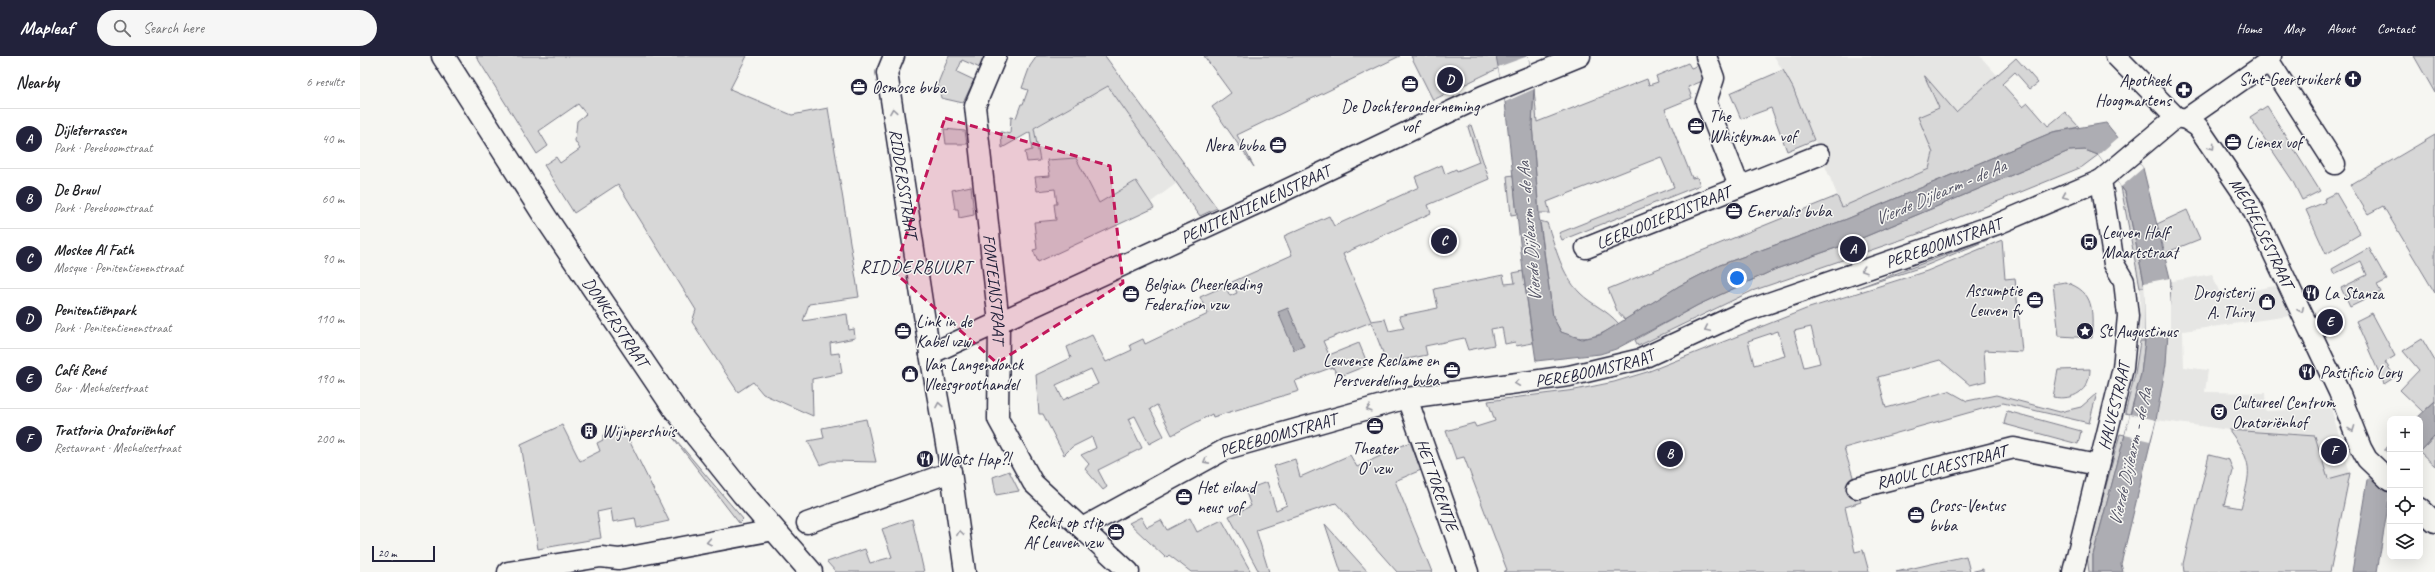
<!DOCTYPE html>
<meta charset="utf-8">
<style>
body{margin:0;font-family:Caveat,sans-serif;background:#f6f6f6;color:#202124}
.controls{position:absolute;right:12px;bottom:12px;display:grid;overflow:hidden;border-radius:8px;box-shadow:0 4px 16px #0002}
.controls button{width:36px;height:36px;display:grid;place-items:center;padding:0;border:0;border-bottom:1px solid #e0e0e0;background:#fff;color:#202124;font:20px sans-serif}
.scale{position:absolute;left:12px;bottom:10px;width:63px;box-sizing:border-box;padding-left:4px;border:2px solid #22223b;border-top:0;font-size:11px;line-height:14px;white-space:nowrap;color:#22223b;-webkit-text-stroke:3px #f6f6f2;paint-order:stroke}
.you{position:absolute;left:1377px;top:222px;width:14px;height:14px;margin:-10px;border:3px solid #fff;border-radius:50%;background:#1a73e8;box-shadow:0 0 0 6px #1a73e833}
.badge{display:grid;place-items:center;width:26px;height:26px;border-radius:50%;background:#22223b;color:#fff;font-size:13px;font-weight:700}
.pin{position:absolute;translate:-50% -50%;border:2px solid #fff;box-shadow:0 1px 4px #0006}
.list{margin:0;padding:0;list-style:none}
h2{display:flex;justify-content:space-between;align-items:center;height:52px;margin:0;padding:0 16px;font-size:17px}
h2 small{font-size:13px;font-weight:400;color:#757577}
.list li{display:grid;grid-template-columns:26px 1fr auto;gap:12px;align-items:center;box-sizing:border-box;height:60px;padding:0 16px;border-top:1px solid #e0e0e0}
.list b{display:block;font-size:15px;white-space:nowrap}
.list p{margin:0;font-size:13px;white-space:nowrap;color:#757577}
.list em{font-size:13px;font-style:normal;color:#757577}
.icon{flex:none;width:22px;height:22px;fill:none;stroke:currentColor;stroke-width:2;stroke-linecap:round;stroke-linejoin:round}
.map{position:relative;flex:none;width:2075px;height:516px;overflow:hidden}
header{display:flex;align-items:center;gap:24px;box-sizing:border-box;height:56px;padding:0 20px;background:#22223b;color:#fff}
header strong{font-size:19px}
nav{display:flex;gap:22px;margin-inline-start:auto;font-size:14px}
.search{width:280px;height:36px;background:#f6f6f6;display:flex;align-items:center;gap:10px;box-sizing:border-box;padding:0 14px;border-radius:22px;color:#757577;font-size:15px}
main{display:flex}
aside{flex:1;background:#fff}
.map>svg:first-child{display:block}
.built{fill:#e6e6e4}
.green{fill:#d7d7d7;stroke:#7c7c89;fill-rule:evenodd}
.water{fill:#adadb3;stroke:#757583}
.pier{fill:#f6f6f2}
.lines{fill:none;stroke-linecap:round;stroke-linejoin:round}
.street-casing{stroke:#22223b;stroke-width:23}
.secondary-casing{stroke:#22223b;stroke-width:25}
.street{stroke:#f6f6f2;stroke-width:20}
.secondary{stroke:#f6f6f2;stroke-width:22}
.oneway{stroke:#9797a0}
.marked{fill:#c2185b;fill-opacity:0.2;stroke:#c2185b;stroke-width:3;stroke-dasharray:8 5;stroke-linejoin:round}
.labels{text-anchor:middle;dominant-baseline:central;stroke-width:3;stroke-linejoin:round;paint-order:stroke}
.poi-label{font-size:17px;fill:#22223b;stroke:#f6f6f2;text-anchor:start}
.street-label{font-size:17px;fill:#22223b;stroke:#f6f6f2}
.water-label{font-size:18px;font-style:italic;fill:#535365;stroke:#f6f6f2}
.neighbourhood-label{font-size:18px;letter-spacing:1px;fill:#22223b;stroke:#f6f6f2}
</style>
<header>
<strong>Mapleaf</strong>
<div class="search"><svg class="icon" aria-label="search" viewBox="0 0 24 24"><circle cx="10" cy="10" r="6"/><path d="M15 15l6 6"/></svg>Search here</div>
<nav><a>Home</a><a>Map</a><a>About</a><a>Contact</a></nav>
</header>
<main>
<aside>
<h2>Nearby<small>6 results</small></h2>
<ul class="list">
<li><span class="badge">A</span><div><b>Dijleterrassen</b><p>Park · Pereboomstraat</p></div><em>40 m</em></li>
<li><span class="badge">B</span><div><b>De Bruul</b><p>Park · Pereboomstraat</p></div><em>60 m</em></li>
<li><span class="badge">C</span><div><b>Moskee Al Fath</b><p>Mosque · Penitentienenstraat</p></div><em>90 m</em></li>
<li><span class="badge">D</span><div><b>Penitentiënpark</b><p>Park · Penitentienenstraat</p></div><em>110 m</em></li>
<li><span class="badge">E</span><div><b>Café René</b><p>Bar · Mechelsestraat</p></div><em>190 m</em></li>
<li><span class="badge">F</span><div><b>Trattoria Oratoriënhof</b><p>Restaurant · Mechelsestraat</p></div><em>200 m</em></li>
</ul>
</aside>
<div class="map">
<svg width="2075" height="516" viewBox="0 0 2075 516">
<rect width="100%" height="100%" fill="#f6f6f2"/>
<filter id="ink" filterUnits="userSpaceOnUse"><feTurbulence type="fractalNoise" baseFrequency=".025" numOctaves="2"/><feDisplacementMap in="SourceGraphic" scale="8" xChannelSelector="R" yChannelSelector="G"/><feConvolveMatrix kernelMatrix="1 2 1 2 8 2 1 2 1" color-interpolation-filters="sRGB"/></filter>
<g filter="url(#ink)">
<path class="built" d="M1414 0H1620L1637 19 1586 64 1608 113 1487 163 1433 32Z
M748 30 817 127 791 146 775 125 739 147 716 102 680 105 674 73Z
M1852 218 1861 240 1915 230 1930 260 1823 275 1824 311 1848 314 1845 336 1905 337 1906 355 1971 352 1990 417 1972 506 1881 453 1890 417 1882 392 1869 374 1796 364 1806 308 1785 285H1780V231Z"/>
<path class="green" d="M116 0H387L370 33 432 59 468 52 499 241 449 248 443 265 487 258 489 274 494 273 495 282 470 287 471 298 479 297 482 317 452 323 453 360 403 338 393 326 378 336 332 266 336 254 258 128 214 157 184 109 196 101 200 107 220 93 215 85 217 65 226 58 218 48 179 75 188 90 177 98Z
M589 0H626L620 12 602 4 597 16 614 24 603 47 581 42 578 27Z
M677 0H745L857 152 840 160 748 30 674 72 680 105 667 106 665 96 672 94 670 76 642 92 641 76 650 78 651 61 656 62 661 48H663L668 34 662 32 670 10Z
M844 0H1040L877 79 894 111 852 51 871 37Z
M1051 0H1168C1135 12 1105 29 1073 44Z
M2054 0H2075V37Z
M1656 2 1678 27 1670 33 1655 16 1642 28 1663 51 1668 47 1688 70 1705 56 1719 71 1693 76 1487 163 1360 209 1319 230 1265 264 1257 255 1248 233 1477 140 1482 151 1569 113 1573 97 1558 61 1579 52 1564 19 1596 56Z
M1328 7 1331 12 1339 9 1345 24 1328 31 1332 42 1305 53 1332 122 1337 121 1340 129 1202 184 1199 177 1314 131 1301 101 1187 146 1190 157H1179L1172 68 1174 33 1177 66 1287 23 1289 29 1298 26 1296 20Z
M1423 14 1433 32 1454 84 1427 95 1411 52 1381 63 1370 37Z
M1907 50 1960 135 1942 144 1932 124 1890 61Z
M1111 69 1129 123 1068 149 1071 157 983 198 1011 265 1025 263 1029 275 1044 272 1039 260 1078 252 1074 233 1143 219 1145 228 1155 227 1153 217 1163 215 1173 287 1156 290 1155 286 1145 288 1142 271 1131 273 1134 289 1108 294 1104 282 1065 290 1067 299 1027 307 1011 266 963 285 969 299 999 287 1008 309 978 321 973 311 935 325 939 335 853 361 852 358 812 379 797 349 790 353 804 380 789 388 775 360 768 363 782 392 738 414 747 431 743 434 725 413 729 408 721 399 736 392 732 381 712 391 704 399 683 358H679L676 319 711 302 707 291 732 279 746 306 772 294 770 289 783 283 785 288 848 258 840 241 865 230 870 240 877 237 872 226 932 199 924 180 969 160 974 170 1059 131 1055 121 1082 109 1085 118 1096 113 1097 115 1119 106 1108 71ZM731 313 738 328 703 344 696 329Z
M584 73 605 75 607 88H586Z
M2075 79V237L2023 150 2008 158 1990 129Z
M1725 94 1738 99 1722 111 1558 178 1392 235 1278 290 1275 284 1338 249 1416 213 1490 187 1709 95Z
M716 102 739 147 776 125 794 152 678 206 673 194 677 193 674 166 696 164 694 148H697L695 133 677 135 675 121 690 120 687 104Z
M1153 119 1157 158 1151 159 1147 120Z
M611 130 614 159 599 162 598 153H595L592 134Z
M1761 131 1765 136 1785 231H1780Z
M1976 137 2000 178 1966 198 1946 154 1965 146 1964 143Z
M1827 154 1840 183 1805 197 1797 168Z
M1180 165 1187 167C1196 192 1201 218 1220 237 1232 249 1246 253 1259 268 1237 281 1225 287 1201 276L1193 261Z
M1644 177 1565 210 1497 232Z
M1642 184 1645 223 1655 222 1662 296 1624 294 1626 325 1610 329 1580 304 1518 321 1526 352 1589 335 1607 345 1636 339 1700 356 1721 351 1737 337 1729 367 1643 347 1484 392 1501 446 1485 451 1495 496 1503 494 1509 516H1143L1147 514 1104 401 1096 403 1086 375 1114 367 1116 371 1135 365 1128 345 1215 334 1254 326 1287 316 1446 253 1567 215ZM1451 271 1460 307 1444 311 1434 275ZM1418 275 1425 300 1394 309 1388 285Z
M2009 192 2027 224 2017 229 2021 236 1990 251 1981 232 2007 219 2001 205 1974 218 1972 213Z
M1705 226C1736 236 1732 255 1732 282L1699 280 1693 228Z
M2012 257 2035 300 2025 306 2035 321 2024 328 1996 265Z
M2062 283 2075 305V345L2063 356 2040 334 2059 314 2043 295Z
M1780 285H1785L1781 318 1770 358 1765 357 1775 318Z
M1730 313C1730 335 1713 345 1693 341L1698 314Z
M1647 355 1721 375 1718 388 1644 368Z
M506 363 516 406 471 405 460 409 448 385 464 382 462 372Z
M202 369 220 405 240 395 237 387 243 384V379L262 370 309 465 277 472 275 462 253 466 251 453 237 456 241 482 178 493 161 388Z
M305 371 383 463 379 467Z
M1869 374 1955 380 1968 423 1990 417 1970 516H1824L1823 508 1849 399 1869 404 1873 415 1864 449 1881 452C1891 414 1894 408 1869 374Z
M1760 378 1765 379 1733 499V516H1729L1727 500Z
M2075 380V410L2060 396Z
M1050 386 1061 414 1035 425 1072 516H1037L976 447 896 474 909 516H899L869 460 891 450 885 434 907 426 916 454 927 449 914 410 935 403 940 421 990 399 997 411Z
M649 415 659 435 636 439 633 421Z
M781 461 787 471 801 464 807 474 830 462 837 476 862 464 891 516H831L809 499 806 502 769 467Z
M552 463 564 516H476L467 506 505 493 510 507 532 501 522 473Z
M965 468 1008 516H981Z
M1606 500 1610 516 1623 513V516H1536Z"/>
<path class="water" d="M1136 0H1168L1174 33 1172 68 1179 161 1193 261 1201 276 1222 283 1240 279 1319 230 1360 209 1487 163 1693 76 1746 67 1783 112 1811 226 1806 308 1796 364 1761 508 1763 516H1733V499L1781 318 1785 284V231L1765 136 1738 99 1725 94 1709 95 1490 187 1416 213 1338 249 1256 293 1240 298 1176 305 1163 215 1145 46Z
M928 252 944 290 934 294 918 256Z
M2075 345V380L2060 396V363H2056Z
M2030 388V438L2017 516H1992L2007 424C2019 413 2016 400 2030 388Z"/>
<path class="pier" d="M1168 0 1174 33 1145 46 1138 11Z
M1759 81 1783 112 1761 131 1738 99Z
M1810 222V279L1785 283 1784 227Z
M1770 358 1796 364 1790 385 1765 379Z
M2028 390 2024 394 2030 400V441L2027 446 2030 438 2012 420 2007 424 2019 396Z"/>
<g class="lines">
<defs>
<g id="street">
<path id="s1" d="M534 0 527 17 570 298 591 416 605 516"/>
<path id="s2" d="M636 0 615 50 639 267 638 363 673 427 769 516"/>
<path d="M1346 0 1354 22 1346 46 1379 130"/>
<path id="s3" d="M1756 0 1816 61 1826 63 1838 71 1889 146 1979 336 2001 392 2007 403 2030 425"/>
<path d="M1909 5 1975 108"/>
<path d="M1826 63 1909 5 1911 0"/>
<path id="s4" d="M1226 192 1459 99"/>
<path id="s5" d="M570 298 907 143 1123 40 1220 0"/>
<path id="s6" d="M1047 342 1108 516"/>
<path id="s7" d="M1497 432 1654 392 1737 409"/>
<path d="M2060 452 2075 466"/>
<path d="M447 467 591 416"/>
<path id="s8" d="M722 472 866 393 1047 342 1209 320 1281 303 1383 256 1640 167 1741 124"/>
<path d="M148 516 241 501 259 503 414 474"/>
<path id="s9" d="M1713 516 1763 312 1768 260 1764 225 1754 208 1741 124 1816 61"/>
</g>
<g id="secondary">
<path id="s10" d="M83 0 186 162 314 352 383 438 451 516"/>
</g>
</defs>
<use href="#street" class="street-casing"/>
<use href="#secondary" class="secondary-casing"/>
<use href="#street" class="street"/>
<use href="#secondary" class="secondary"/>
</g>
<defs><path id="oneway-chevron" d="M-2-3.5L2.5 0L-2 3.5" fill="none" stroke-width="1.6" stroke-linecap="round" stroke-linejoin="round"/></defs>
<g class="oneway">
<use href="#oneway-chevron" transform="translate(533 55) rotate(-99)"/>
<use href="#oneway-chevron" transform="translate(1852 91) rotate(55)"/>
<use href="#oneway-chevron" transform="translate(1705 140) rotate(157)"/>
<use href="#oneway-chevron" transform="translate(1504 214) rotate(161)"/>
<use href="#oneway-chevron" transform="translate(1941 254) rotate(65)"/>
<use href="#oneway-chevron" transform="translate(1347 273) rotate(155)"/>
<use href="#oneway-chevron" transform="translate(1157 327) rotate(172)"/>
<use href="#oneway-chevron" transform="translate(579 349) rotate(-100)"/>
<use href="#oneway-chevron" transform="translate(1009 353) rotate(164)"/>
<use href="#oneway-chevron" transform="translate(1992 373) rotate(69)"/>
<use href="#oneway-chevron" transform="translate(846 405) rotate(152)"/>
<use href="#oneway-chevron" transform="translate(600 477) rotate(-98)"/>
<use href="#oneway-chevron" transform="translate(349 486) rotate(170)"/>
</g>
</g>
<path class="marked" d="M585 62 750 110 763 227 637 307 534 216Z"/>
<defs>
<symbol id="church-disc" viewBox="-11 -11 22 22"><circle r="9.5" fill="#22223b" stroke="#f6f6f2"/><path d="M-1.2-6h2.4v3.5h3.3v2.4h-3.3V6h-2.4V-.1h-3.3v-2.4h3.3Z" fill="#fff"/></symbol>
<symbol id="office-disc" viewBox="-11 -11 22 22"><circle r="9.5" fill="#22223b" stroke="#f6f6f2"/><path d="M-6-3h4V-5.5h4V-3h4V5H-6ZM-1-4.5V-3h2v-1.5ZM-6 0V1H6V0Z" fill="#fff"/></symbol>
<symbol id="pharmacy-disc" viewBox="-11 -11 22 22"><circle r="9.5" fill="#22223b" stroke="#f6f6f2"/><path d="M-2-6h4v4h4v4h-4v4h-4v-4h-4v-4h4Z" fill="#fff"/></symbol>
<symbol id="bus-disc" viewBox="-11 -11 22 22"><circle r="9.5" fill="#22223b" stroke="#f6f6f2"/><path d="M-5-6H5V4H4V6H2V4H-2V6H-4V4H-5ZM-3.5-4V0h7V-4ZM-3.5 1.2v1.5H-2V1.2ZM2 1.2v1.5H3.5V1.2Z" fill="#fff"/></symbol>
<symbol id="restaurant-disc" viewBox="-11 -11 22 22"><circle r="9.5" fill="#22223b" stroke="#f6f6f2"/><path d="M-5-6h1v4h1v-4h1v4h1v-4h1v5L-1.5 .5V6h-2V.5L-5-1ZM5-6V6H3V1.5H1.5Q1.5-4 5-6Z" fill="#fff"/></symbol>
<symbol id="shop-disc" viewBox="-11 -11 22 22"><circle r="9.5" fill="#22223b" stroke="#f6f6f2"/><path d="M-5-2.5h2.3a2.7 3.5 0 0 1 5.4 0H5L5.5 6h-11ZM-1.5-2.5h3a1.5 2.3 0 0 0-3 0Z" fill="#fff"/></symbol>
<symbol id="sight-disc" viewBox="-11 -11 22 22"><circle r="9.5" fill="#22223b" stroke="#f6f6f2"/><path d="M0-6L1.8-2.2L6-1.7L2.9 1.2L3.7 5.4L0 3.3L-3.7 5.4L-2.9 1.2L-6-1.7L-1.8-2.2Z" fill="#fff"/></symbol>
<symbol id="theatre-disc" viewBox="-11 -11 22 22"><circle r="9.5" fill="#22223b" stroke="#f6f6f2"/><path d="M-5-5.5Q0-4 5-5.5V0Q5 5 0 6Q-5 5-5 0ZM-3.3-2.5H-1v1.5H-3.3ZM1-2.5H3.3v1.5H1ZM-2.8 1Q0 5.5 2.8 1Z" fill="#fff"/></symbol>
<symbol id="building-disc" viewBox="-11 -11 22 22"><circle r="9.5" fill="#22223b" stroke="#f6f6f2"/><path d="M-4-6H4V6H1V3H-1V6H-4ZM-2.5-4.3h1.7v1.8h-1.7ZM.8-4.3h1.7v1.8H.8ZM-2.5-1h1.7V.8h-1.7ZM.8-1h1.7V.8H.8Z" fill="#fff"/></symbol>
</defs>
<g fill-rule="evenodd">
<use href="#church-disc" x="1983" y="13" width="20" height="20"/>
<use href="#office-disc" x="1040" y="18" width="20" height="20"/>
<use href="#office-disc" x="489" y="21" width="20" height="20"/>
<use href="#pharmacy-disc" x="1814" y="24" width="20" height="20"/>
<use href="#office-disc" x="1326" y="60" width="20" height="20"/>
<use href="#office-disc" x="1863" y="76" width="20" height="20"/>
<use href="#office-disc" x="908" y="79" width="20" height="20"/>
<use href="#office-disc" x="1364" y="145" width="20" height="20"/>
<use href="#bus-disc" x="1719" y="176" width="20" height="20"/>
<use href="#restaurant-disc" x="1941" y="227" width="20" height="20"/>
<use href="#office-disc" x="761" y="228" width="20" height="20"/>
<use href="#office-disc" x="1665" y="234" width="20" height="20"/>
<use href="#shop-disc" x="1897" y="236" width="20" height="20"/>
<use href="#office-disc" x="533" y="265" width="20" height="20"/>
<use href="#sight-disc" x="1715" y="265" width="20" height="20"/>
<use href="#office-disc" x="1082" y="304" width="20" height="20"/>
<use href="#restaurant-disc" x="1937" y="306" width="20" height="20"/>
<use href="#shop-disc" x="540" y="308" width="20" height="20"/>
<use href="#theatre-disc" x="1849" y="346" width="20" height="20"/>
<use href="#office-disc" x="1005" y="360" width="20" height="20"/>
<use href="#building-disc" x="219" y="365" width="20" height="20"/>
<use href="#restaurant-disc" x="555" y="393" width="20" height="20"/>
<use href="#office-disc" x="814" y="431" width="20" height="20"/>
<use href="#office-disc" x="1546" y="449" width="20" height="20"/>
<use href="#office-disc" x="746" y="466" width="20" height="20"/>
</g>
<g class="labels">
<g class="poi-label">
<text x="1980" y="23" text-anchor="end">Sint-Geertruikerk</text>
<text x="1811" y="24" text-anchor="end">Apotheek<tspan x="1811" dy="20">Hoogmartens</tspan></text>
<text x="512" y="31">Osmose bvba</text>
<text x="1050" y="50" text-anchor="middle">De Dochteronderneming<tspan x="1050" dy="20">vof</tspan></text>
<text x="1349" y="60">The<tspan x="1349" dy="20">Whiskyman vof</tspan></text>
<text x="1886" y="86">Lienex vof</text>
<text x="905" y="89" text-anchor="end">Nera bvba</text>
<text x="1387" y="155">Enervalis bvba</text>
<text x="1742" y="176">Leuven Half<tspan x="1742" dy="20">Maartstraat</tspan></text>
<text x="784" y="228">Belgian Cheerleading<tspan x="784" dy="20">Federation vzw</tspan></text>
<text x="1662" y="234" text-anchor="end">Assumptie<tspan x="1662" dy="20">Leuven fv</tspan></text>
<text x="1894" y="236" text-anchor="end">Drogisterij<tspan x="1894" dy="20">A. Thiry</tspan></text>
<text x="1964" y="237">La Stanza</text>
<text x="556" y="265">Link in de<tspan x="556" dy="20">Kabel vzw</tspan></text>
<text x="1738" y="275">St Augustinus</text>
<text x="1079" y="304" text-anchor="end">Leuvense Reclame en<tspan x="1079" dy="20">Persverdeling bvba</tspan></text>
<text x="563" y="308">Van Langendonck<tspan x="563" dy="20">Vleesgroothandel</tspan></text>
<text x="1960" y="316">Pastificio Lory</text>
<text x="1872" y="346">Cultureel Centrum<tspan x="1872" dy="20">Oratoriënhof</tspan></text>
<text x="242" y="375">Wijnpershuis</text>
<text x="1015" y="392" text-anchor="middle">Theater<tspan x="1015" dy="20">O' vzw</tspan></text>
<text x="578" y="403">W@ts Hap?!</text>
<text x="837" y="431">Het eiland<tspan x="837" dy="20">neus vof</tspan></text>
<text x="1569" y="449">Cross-Ventus<tspan x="1569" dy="20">bvba</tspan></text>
<text x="743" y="466" text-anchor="end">Recht op stip<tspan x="743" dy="20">Af Leuven vzw</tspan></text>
</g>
<g class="street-label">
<text stroke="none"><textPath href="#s1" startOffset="130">RIDDERSSTRAAT</textPath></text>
<text stroke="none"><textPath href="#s5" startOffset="358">PENITENTIENENSTRAAT</textPath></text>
<text stroke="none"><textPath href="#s4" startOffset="83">LEERLOOIERIJSTRAAT</textPath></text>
<text stroke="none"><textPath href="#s3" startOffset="234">MECHELSESTRAAT</textPath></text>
<text stroke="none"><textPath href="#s8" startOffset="914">PEREBOOMSTRAAT</textPath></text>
<text stroke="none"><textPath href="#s2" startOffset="238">FONTEINSTRAAT</textPath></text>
<text stroke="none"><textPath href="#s10" startOffset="317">DONKERSTRAAT</textPath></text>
<text stroke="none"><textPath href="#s8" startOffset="542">PEREBOOMSTRAAT</textPath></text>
<text stroke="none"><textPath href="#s9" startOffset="171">HALVESTRAAT</textPath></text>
<text stroke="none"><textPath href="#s8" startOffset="218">PEREBOOMSTRAAT</textPath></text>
<text stroke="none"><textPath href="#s7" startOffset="87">RAOUL CLAESSTRAAT</textPath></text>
<text stroke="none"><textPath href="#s6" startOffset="92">HET TORENTJE</textPath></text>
</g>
<g class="water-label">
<text transform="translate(1580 136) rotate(-23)">Vierde Dijlearm - de Aa</text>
<text transform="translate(1169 176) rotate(-95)">Vierde Dijlearm - de Aa</text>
<text transform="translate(1770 401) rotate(-77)">Vierde Dijlearm - de Aa</text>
</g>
<g class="neighbourhood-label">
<text x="556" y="211">RIDDERBUURT</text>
</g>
</g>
</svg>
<div class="controls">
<button>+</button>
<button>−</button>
<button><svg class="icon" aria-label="locate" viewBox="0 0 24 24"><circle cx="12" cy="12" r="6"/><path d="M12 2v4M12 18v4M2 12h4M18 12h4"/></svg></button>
<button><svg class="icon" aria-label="layers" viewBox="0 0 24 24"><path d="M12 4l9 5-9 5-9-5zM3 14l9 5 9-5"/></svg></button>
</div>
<div class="scale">20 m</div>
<div class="you"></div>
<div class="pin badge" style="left:1493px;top:193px">A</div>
<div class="pin badge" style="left:1310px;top:398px">B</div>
<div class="pin badge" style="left:1084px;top:185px">C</div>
<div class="pin badge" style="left:1090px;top:24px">D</div>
<div class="pin badge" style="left:1970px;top:266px">E</div>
<div class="pin badge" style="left:1974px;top:395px">F</div>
</div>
</main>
